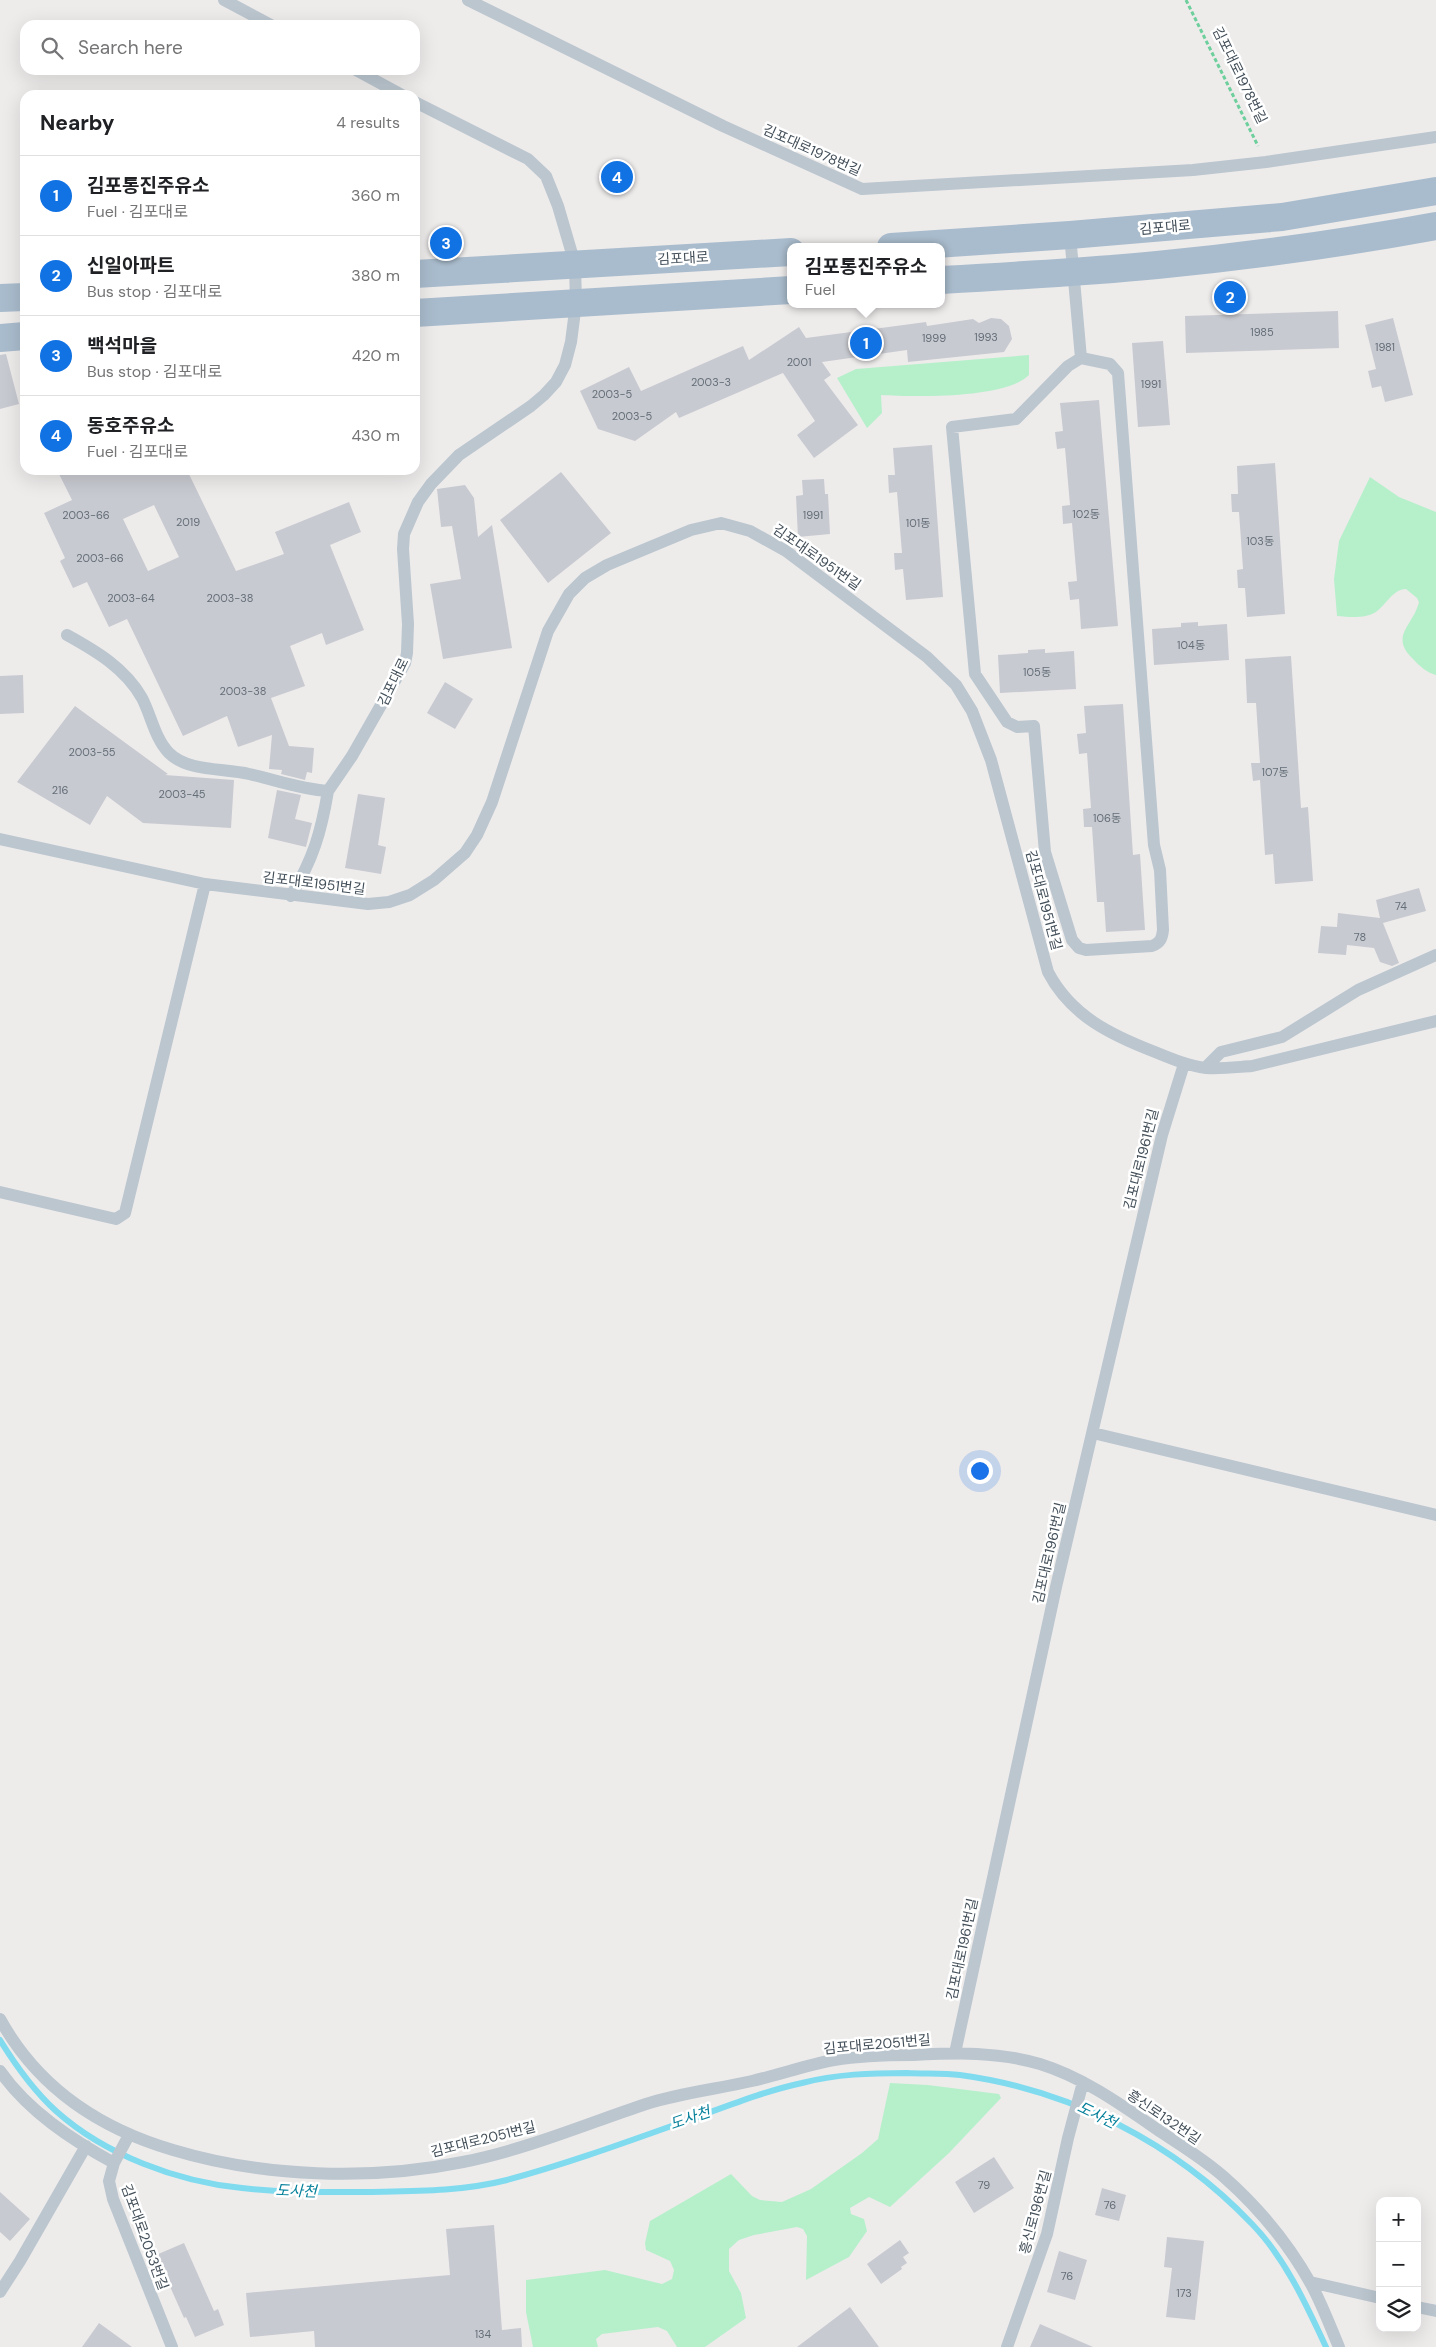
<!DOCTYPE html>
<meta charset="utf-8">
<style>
body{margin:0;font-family:"DM Sans","Noto Sans KR",sans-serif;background:#f2f2f2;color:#202124}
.controls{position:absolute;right:15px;bottom:15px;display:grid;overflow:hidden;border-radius:10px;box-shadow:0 5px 20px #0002}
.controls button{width:45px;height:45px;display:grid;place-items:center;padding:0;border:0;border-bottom:1px solid #e0e0e0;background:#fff;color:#202124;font:25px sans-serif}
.you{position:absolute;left:979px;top:1470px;width:18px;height:18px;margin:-12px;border:4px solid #fff;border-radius:50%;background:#1a73e8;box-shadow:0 0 0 8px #1a73e833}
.badge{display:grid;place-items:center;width:32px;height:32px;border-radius:50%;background:#1072e3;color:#fff;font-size:16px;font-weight:700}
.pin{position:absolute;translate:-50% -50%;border:2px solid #fff;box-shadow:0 1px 5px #0006}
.popup{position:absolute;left:787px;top:243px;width:158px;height:65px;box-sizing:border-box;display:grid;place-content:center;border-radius:10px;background:#fff;filter:drop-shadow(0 1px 4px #0005);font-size:16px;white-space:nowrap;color:#757577}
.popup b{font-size:19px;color:#202124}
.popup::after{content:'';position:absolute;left:50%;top:100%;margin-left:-10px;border:10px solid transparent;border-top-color:#fff}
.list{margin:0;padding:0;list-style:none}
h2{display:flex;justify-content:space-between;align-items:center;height:65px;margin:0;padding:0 20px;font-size:21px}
h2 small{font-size:16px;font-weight:400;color:#757577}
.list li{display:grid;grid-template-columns:32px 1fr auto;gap:15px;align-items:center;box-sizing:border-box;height:80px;padding:0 20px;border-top:1px solid #e0e0e0}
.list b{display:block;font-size:19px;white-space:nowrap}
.list p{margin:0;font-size:16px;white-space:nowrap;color:#757577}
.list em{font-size:16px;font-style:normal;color:#757577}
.icon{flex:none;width:28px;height:28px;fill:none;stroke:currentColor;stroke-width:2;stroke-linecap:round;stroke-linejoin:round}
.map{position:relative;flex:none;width:1436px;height:2347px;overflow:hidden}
.search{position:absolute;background:#fff;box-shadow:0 5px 20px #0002;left:20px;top:20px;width:400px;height:55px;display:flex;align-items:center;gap:12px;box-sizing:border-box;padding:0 18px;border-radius:15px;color:#757577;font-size:19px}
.panel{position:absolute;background:#fff;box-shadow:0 5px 20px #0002;left:20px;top:90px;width:400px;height:385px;border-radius:15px}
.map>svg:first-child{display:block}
.green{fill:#b6f0cb}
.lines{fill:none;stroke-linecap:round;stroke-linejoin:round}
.stream{stroke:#80dbef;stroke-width:6}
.building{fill:#c8cad1;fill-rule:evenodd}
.path{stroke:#6ccf9c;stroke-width:3;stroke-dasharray:4 2.5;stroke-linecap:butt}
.service{stroke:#bbc6cf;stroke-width:12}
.primary{stroke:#a9bccd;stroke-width:28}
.labels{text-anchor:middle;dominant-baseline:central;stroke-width:5;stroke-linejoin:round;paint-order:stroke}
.number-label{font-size:11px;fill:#646e77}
.street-label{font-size:14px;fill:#434f59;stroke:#fff}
.water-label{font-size:15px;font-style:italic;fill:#06809b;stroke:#fff}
</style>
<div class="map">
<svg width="1436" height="2347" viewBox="0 0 1436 2347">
<rect width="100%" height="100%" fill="#eeebeb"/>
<path class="green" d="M1029 355V375C1006 399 914 397 881 395L882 413 867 428 837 378 856 369Z
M1370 477 1399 497 1436 512V675C1428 673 1419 666 1413 659 1389 636 1413 626 1419 602L1417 598 1406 589C1393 589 1386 605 1376 612 1365 619 1349 617 1337 616L1334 579 1339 541Z
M890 2083 928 2085 999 2094 1001 2098 949 2153 890 2207 869 2197 850 2208 851 2214 864 2219 867 2231 849 2257 806 2280 807 2236 803 2229 797 2227 754 2235 739 2240 729 2249V2271L741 2293 746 2318 705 2347H677L667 2331 658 2327 602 2334 596 2339 598 2347H533L526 2312V2280L605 2270 662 2284 672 2279 674 2270 670 2261 646 2250 645 2243 650 2221 731 2174 752 2196 760 2200 782 2202 811 2189 862 2153 878 2139Z"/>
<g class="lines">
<path class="stream" d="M0 2040C16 2066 33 2090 56 2111 105 2155 178 2182 242 2188 283 2193 323 2192 364 2192 411 2191 460 2192 507 2180 570 2163 632 2140 694 2118 730 2105 765 2091 802 2083 836 2074 872 2073 907 2073 925 2074 943 2073 960 2075 1071 2090 1175 2143 1252 2224 1285 2258 1306 2304 1326 2347"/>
</g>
<path class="building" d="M1338 311 1339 348 1186 353 1185 316Z
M991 318 1001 319 1009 326 1012 339 1004 352 908 362 907 350 822 362 831 375 824 380 858 425 814 458 797 435 815 421 783 373 679 418 676 412 635 441 598 429 580 391 629 367 641 391 743 346 749 360 799 327 806 338 926 322 927 326 973 319 979 323Z
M1393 318 1413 395 1385 402 1381 386 1372 388 1368 371 1376 369 1365 325Z
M1163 341 1170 425 1138 427 1132 343Z
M6 354 19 404 0 409V355Z
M1099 400 1118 626 1081 629 1079 599 1070 600 1068 582 1077 581 1072 523 1063 524 1062 506 1070 505 1065 448 1057 449 1055 432 1063 431 1060 403Z
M932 445 943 597 906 600 903 569 895 570 894 553H902L897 492 889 493 888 475H895L893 448Z
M1275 463 1285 614 1247 617 1245 588H1238L1237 570 1243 569 1239 512H1232L1231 494H1238L1237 466Z
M57 470H187L236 571 284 554 275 532 349 502 361 532 330 545 364 630 326 645 322 633 290 646 305 686 271 698 289 746 314 748 312 773 307 772 305 780 281 774 282 770 269 769 272 735 238 747 227 716 183 736 127 619 109 627 87 582 73 588 60 561 65 558 44 513 72 500ZM154 505 179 557 148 571 123 519Z
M561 472 611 533 548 583 500 520Z
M824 479 825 494H828L830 534 798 537 796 496 803 495 802 480Z
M465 485 474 498 478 537 492 525 512 648 443 659 430 584 461 579 452 526 441 527 437 489Z
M1198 622V626L1227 624 1229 660 1154 665 1152 629 1181 627V623Z
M1045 649V653L1074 651 1076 689 1000 693 998 655 1028 653V650Z
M1291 656 1301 808 1308 807 1313 881 1275 884 1273 854 1265 855 1260 780 1253 781 1251 763H1260L1256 703H1247L1245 659Z
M23 675 24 713 0 714V676Z
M445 682 473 699 455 729 427 713Z
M1123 704 1133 855 1140 854 1145 930 1106 932 1104 902H1097L1092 827H1084L1083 809 1091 808 1087 753 1079 754 1077 734 1086 733 1084 706Z
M75 706 168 774 165 775 234 780 231 828 143 823 107 796 90 825 17 782Z
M277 790 301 795 295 819 312 823 306 847 268 838Z
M358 794 385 798 378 845 386 847 381 874 345 868Z
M1419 888 1426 911 1383 923 1399 963 1392 966 1380 962 1374 948 1347 945 1346 955 1318 953 1321 926 1337 927 1338 913 1380 918 1376 900Z
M994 2157 1014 2188 974 2213 955 2182Z
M1102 2188 1126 2195 1119 2221 1095 2215Z
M0 2192 30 2219 10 2241 0 2232Z
M494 2225 502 2330 521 2328 522 2347H315L314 2331 250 2337 246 2293 450 2275 446 2229Z
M1167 2237 1204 2241 1195 2320 1166 2317 1172 2268 1164 2267Z
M900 2240 909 2253 903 2257 907 2263 901 2267 902 2269 881 2284 867 2264Z
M184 2243 214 2311 218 2309 224 2325 195 2337 186 2317 184 2318 156 2255Z
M1059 2251 1087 2260 1075 2300 1047 2292Z
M850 2307 879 2347H797Z
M99 2323 132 2347H82Z
M1040 2324 1093 2347H1030Z"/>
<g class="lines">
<path class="path" d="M1186 0 1258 146"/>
<path class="service" d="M224 0 271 25
M468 0 723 126 862 189 1193 170 1266 162 1436 137
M356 70 402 95
M1070 235 1081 358 1110 364 1118 373 1154 845 1160 870 1163 930C1162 939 1160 943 1152 946L1086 950 1079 948 1072 940 1045 852 1034 726 1017 727 1007 722 975 674 952 427 1016 419 1068 366 1081 358
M67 635C96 651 125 668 142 698 151 715 155 739 169 753 188 772 224 768 249 774 276 780 300 789 328 791L352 756 405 663 407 653 408 624 403 549 404 534 418 502 431 484 459 455 531 406 544 395 556 382 565 365 571 342 576 303 575 264 558 206 546 176 528 159 415 102
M0 839 205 884 368 904 389 902 410 895 434 880 465 853 477 835 492 802 548 631 569 594 585 578 607 565 691 530 721 523 750 531 786 551 927 657 956 685 972 711 991 760 1048 972C1071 1016 1111 1035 1155 1052 1172 1059 1189 1066 1206 1068 1222 1069 1237 1067 1252 1066L1436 1021
M291 896C313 859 321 833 328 791
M1205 1068 1221 1052 1282 1037 1358 990 1436 955
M0 1192 103 1216 116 1219 125 1213 205 884
M1093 1433 1436 1515
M0 2019C38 2088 98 2128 173 2150 263 2177 370 2181 463 2162 525 2150 586 2124 646 2104 680 2093 717 2089 752 2081 779 2075 806 2065 834 2060 859 2056 886 2055 911 2055 956 2053 996 2051 1040 2064 1085 2078 1123 2106 1161 2132 1182 2146 1205 2160 1224 2177 1258 2207 1288 2243 1311 2284 1322 2304 1330 2326 1339 2347
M955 2053 1056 1587 1162 1135 1184 1064
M0 2071C28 2111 72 2140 114 2163L109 2181 113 2199 172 2347
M114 2163 129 2135
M1310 2282 1380 2298
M0 2292 20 2261 86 2146
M1417 2307 1436 2311
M1007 2347 1047 2234 1068 2138 1083 2082"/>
<path class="primary" d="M891 247 1070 235 1282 217 1436 191
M415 274 791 252
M941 280C1013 276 1085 272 1157 265 1251 256 1344 243 1436 226
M0 298 25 297
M415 313 791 290
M0 338 25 336"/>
</g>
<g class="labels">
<g class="number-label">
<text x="1262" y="332">1985</text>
<text x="986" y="337">1993</text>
<text x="934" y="338">1999</text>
<text x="1385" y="347">1981</text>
<text x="799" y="362">2001</text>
<text x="711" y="382">2003-3</text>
<text x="1151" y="384">1991</text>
<text x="612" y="394">2003-5</text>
<text x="632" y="416">2003-5</text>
<text x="1086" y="514">102동</text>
<text x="86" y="515">2003-66</text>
<text x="813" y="515">1991</text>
<text x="188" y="522">2019</text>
<text x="918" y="523">101동</text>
<text x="1260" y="541">103동</text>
<text x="100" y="558">2003-66</text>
<text x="131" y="598">2003-64</text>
<text x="230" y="598">2003-38</text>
<text x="1191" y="645">104동</text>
<text x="1037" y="672">105동</text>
<text x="243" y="691">2003-38</text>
<text x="92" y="752">2003-55</text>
<text x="1275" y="772">107동</text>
<text x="60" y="790">216</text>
<text x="182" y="794">2003-45</text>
<text x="1107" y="818">106동</text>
<text x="1401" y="906">74</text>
<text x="1360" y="937">78</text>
<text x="984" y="2185">79</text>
<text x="1110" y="2205">76</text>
<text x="1067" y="2276">76</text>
<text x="1184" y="2293">173</text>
<text x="483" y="2334">134</text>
</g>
<g class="street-label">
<text transform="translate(1240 75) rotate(64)">김포대로1978번길</text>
<text transform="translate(812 150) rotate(24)">김포대로1978번길</text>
<text transform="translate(1165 227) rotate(-5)">김포대로</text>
<text transform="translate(683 258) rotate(-3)">김포대로</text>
<text transform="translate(817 557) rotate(35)">김포대로1951번길</text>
<text transform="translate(393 682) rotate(-64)">김포대로</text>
<text transform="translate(314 883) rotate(7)">김포대로1951번길</text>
<text transform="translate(1044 900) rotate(75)">김포대로1951번길</text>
<text transform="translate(1141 1159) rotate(-76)">김포대로1961번길</text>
<text transform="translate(1049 1553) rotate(-77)">김포대로1961번길</text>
<text transform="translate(962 1949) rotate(-78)">김포대로1961번길</text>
<text transform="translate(877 2044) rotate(-5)">김포대로2051번길</text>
<text transform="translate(1164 2117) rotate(34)">흥신로132번길</text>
<text transform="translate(483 2139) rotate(-14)">김포대로2051번길</text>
<text transform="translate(1035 2212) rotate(-75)">흥신로196번길</text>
<text transform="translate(145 2237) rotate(70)">김포대로2053번길</text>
</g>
<g class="water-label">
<text transform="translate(1097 2115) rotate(26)">도사천</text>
<text transform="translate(690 2118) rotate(-19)">도사천</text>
<text transform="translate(296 2191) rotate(2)">도사천</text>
</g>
</g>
</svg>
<div class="controls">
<button>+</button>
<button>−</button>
<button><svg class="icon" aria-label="layers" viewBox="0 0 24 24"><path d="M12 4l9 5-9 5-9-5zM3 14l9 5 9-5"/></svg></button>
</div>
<div class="you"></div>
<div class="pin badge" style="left:866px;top:343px">1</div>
<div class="popup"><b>김포통진주유소</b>Fuel</div>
<div class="pin badge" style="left:1230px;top:297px">2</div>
<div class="pin badge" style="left:446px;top:243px">3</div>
<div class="pin badge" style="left:617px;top:177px">4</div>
<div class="search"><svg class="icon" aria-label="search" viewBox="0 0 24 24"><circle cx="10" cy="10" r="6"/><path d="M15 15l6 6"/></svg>Search here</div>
<section class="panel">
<h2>Nearby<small>4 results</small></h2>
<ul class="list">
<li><span class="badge">1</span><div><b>김포통진주유소</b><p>Fuel · 김포대로</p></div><em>360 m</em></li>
<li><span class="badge">2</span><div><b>신일아파트</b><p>Bus stop · 김포대로</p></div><em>380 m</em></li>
<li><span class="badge">3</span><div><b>백석마을</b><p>Bus stop · 김포대로</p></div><em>420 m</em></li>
<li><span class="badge">4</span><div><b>동호주유소</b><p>Fuel · 김포대로</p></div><em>430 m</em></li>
</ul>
</section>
</div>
